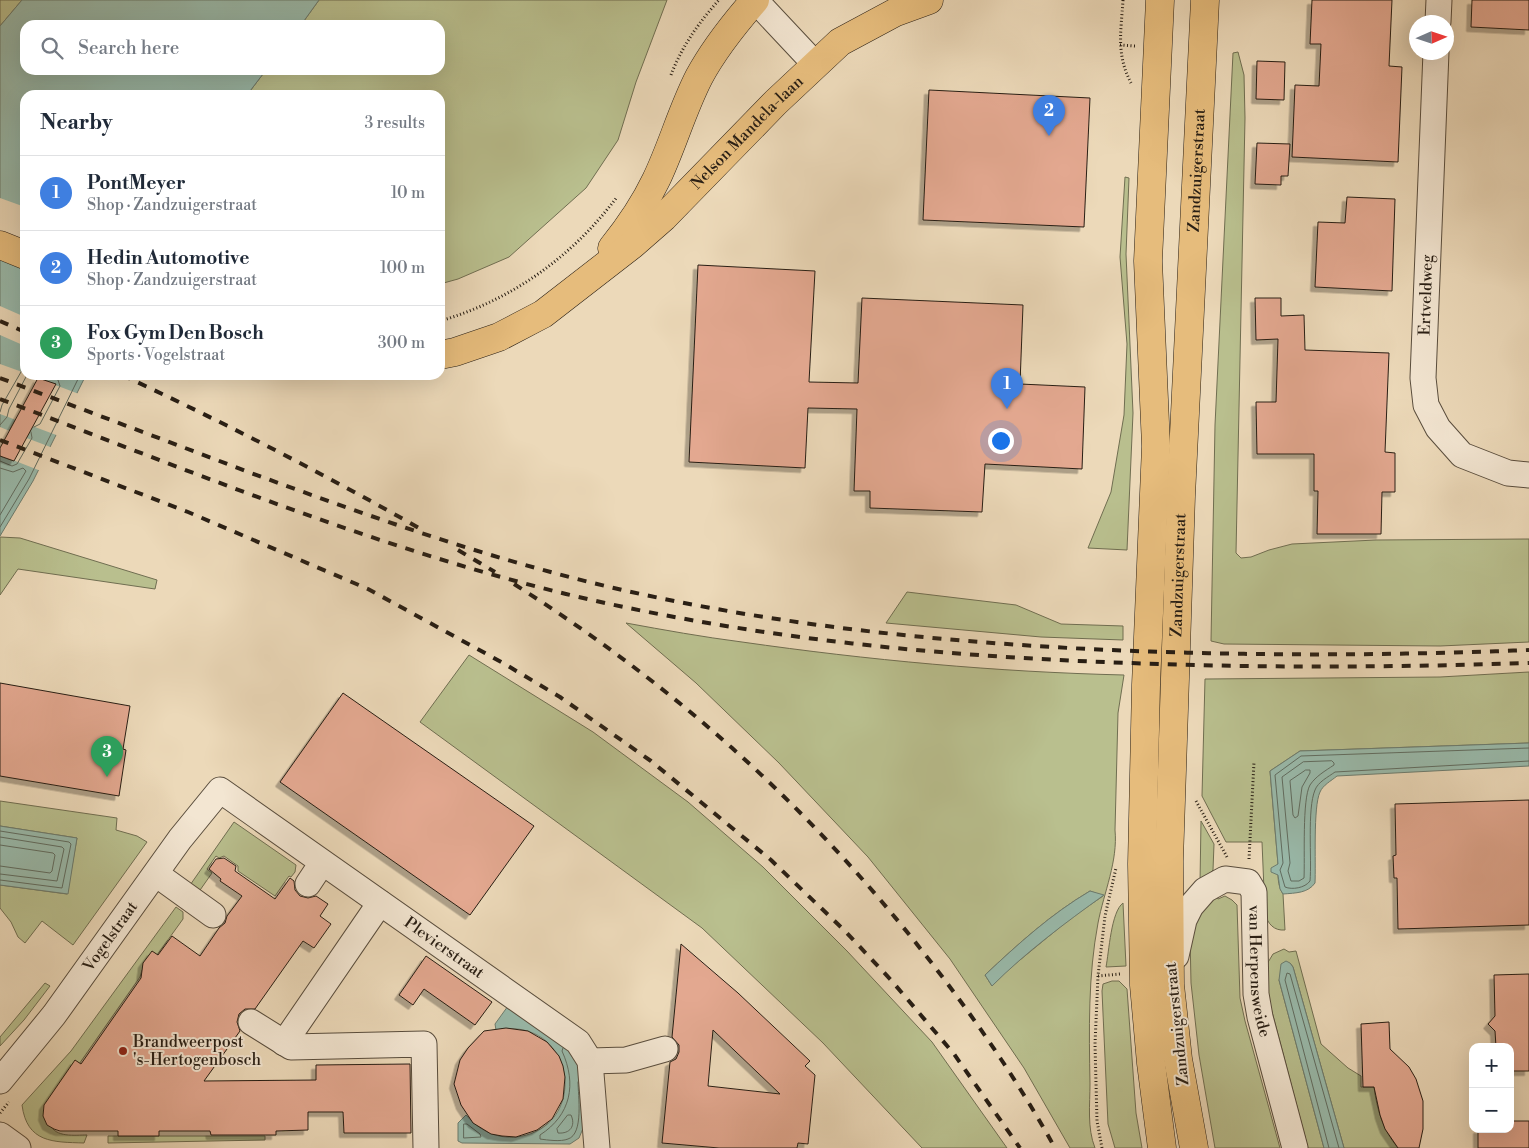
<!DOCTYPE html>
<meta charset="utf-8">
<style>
body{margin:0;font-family:"Libre Bodoni",serif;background:#f6f6f7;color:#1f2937}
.controls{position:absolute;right:15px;bottom:15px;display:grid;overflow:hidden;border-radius:10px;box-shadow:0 5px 20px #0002}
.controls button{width:45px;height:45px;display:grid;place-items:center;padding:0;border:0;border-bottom:1px solid #e0e1e3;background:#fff;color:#1f2937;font:25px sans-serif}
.compass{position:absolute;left:1409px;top:15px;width:45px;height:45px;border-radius:50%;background:#fff;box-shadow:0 5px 20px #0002;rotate:87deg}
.you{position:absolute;left:1000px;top:440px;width:18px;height:18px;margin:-12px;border:4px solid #fff;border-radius:50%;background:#1a73e8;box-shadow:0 0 0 8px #1a73e833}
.badge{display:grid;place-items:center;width:32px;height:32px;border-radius:50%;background:#8f2418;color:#fff;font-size:16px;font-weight:700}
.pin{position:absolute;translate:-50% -41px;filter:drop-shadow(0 1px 2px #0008)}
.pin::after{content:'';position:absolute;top:26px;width:18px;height:15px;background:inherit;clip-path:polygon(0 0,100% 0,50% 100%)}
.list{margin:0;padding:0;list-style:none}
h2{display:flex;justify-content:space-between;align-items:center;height:65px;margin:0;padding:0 20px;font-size:21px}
h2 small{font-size:16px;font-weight:400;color:#747a83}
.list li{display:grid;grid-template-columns:32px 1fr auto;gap:15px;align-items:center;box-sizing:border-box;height:75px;padding:0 20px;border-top:1px solid #e0e1e3}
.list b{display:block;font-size:19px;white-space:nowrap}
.list p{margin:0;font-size:16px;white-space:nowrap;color:#747a83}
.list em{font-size:16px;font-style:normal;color:#747a83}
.icon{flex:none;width:28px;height:28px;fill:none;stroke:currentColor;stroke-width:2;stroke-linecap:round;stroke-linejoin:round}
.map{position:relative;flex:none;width:1529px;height:1148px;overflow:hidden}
.search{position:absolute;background:#fff;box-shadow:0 5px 20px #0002;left:20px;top:20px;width:425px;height:55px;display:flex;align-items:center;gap:12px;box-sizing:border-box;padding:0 18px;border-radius:15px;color:#747a83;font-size:19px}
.panel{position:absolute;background:#fff;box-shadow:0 5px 20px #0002;left:20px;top:90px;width:425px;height:290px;border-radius:15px}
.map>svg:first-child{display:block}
.green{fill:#b9bf8e;stroke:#706e51;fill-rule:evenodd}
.water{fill:#99baab;stroke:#6c7c6f}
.pier{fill:#ecd9b9}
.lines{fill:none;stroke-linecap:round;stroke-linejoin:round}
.shore{stroke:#606c60;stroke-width:1}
.building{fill:#e3a890;stroke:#281e14;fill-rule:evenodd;filter:url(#shadow)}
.minor-casing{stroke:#594d3d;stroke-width:27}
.major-casing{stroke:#281e14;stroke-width:29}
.path{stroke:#281e14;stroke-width:3;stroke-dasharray:1 2.5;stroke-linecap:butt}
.minor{stroke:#f3e6d2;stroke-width:25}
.major{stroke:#e6bc7c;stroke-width:28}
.rail{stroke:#281e14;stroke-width:4;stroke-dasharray:9 9;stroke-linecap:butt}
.poi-dot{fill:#8f2418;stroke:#f3e6d2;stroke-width:2}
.labels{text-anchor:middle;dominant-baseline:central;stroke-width:4;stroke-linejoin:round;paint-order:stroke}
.street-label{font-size:16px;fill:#281e14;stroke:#f3e6d2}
.poi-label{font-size:16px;fill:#281e14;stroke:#f3e6d2;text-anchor:start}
</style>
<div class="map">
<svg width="1529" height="1148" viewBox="0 0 1529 1148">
<defs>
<filter id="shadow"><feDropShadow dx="-4.5" dy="4.5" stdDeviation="0" flood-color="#0004"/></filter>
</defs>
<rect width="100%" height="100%" fill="#ecd9b9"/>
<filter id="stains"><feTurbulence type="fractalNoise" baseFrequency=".004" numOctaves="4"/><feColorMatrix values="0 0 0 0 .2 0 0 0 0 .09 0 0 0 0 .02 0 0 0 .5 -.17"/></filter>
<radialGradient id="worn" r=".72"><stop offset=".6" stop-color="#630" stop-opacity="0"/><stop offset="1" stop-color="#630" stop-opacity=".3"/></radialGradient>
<path class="green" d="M0 0H22L0 26Z
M319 0H667L636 82 618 140 586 188 509 257 458 279 440 284V95H247L266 70H440V25H301Z
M1238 52 1244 75 1245 118 1236 553 1241 558 1251 557 1269 550 1292 544 1376 540 1529 539V642L1440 646 1224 644 1211 641 1215 425 1233 53Z
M1125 177 1129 178 1126 254 1133 413 1127 550 1088 548 1111 492 1124 415 1127 344 1120 257Z
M0 537 20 538 157 580 155 589 18 569 0 595Z
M907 592 1016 605 1061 624 1123 626V640L1041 637 886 623Z
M626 623C664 630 703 637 742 642 868 660 996 672 1124 675L1118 713 1115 830C1118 861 1104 892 1098 923 1088 976 1089 1030 1090 1084 1090 1104 1087 1128 1095 1148H1070L1024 1068 950 959 868 857 779 763 696 683ZM1090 891 1103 896 1071 918 1009 969 992 986 985 975C1018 944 1051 914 1090 891Z
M469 655 593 732 688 802 763 867 847 951 932 1042 1007 1148H922L823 1043 702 928 420 722Z
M1529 672V743L1300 751 1270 771 1278 864C1278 874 1277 885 1283 894L1285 930C1274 931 1268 924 1265 914L1262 842H1226L1202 796 1205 679 1440 677Z
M0 801 117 818 116 830 137 836 147 842 73 945 42 921 25 943 18 937 11 922 0 908V885L67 894 77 838 0 826Z
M1201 821 1214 844 1213 870 1200 883Z
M234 822 296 865 295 872 291 877 289 876 275 896 238 871V866L224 856 219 858 216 856 207 869 212 873 198 893 188 888Z
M1216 896 1218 899 1225 896 1232 900 1237 905 1240 998 1245 1021 1280 1148H1215L1199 1055 1191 983 1190 935 1194 921Z
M1123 903 1126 966 1106 967C1109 952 1111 912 1123 903Z
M176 907 183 912V919L157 955 142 970 140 977 49 1107C49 1112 48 1119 50 1124 55 1138 75 1135 87 1135L84 1143C53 1142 27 1143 22 1105L71 1051Z
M1284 949 1289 952 1296 951 1321 1044 1348 1068 1361 1076V1087H1374C1377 1110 1383 1130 1398 1148H1344L1293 967 1290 963 1279 980 1324 1148H1308L1271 1008 1266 980 1267 964 1273 954Z
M1112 981H1119L1127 989 1136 1113 1142 1148H1115L1108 1124 1102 991 1103 984Z
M45 983 50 986 24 1020 0 1046V1037Z
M108 1136H265V1140L108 1143Z"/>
<path class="water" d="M22 0H319L301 25H25V70H266L247 95H25V375H86L33 481 0 536V456L14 461 55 384 38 378 0 448V26Z
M1529 743V766L1337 776C1331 781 1323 785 1320 792 1313 807 1316 864 1315 883 1308 893 1296 893 1283 894L1280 889 1278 875 1271 872V868L1278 864 1270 771 1300 751Z
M0 826 77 838 68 894 0 885Z
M1090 891 1104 895C1065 923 1026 952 992 986L985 975C1018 944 1051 914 1090 891Z
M1286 961 1290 963 1293 967 1344 1148H1324L1279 980 1281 964Z
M508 1006 572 1047 583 1065 584 1126 579 1138 570 1144 462 1143 458 1141V1123L466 1115C479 1130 496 1139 517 1137 591 1127 576 1015 496 1030L495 1024Z"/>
<path class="pier" d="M0 198 25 207V269L0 260Z
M0 306 25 317V346L0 335Z
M0 364 25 373V375H29L79 394 59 436 0 414Z
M0 427 12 432 0 451Z
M24 437 53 448 41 471 0 455Z"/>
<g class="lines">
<path class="shore" d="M0 412 2 405 25 365
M0 425 7 417 9 409 27 375
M34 427 40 424 60 386 58 380 46 375
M0 461 12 466 17 464 32 438 31 432
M0 468 13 472 23 468 26 471 0 515
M0 527 29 479 80 375
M1529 748 1301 756 1275 775 1283 863 1280 870 1285 887C1292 890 1305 888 1310 881 1312 859 1307 809 1315 790 1318 782 1328 777 1335 772L1529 761
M1332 761 1334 763V765C1325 771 1316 776 1310 785 1302 799 1305 859 1304 878L1299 881H1291L1288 871 1290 863 1282 777 1303 762Z
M1306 770H1310V773L1302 787 1298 816 1295 818 1293 815 1290 781Z
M0 831 69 842 71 844 62 888 0 880
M0 837 62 847 64 849 57 881 0 874
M0 845 53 853 55 855 52 871 50 873 0 866
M563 1048 562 1051C577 1084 571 1115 540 1135V1139C547 1140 561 1142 568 1139 584 1134 578 1095 578 1082
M568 1115H571C576 1126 570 1134 558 1133L557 1129Z
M464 1124H467L480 1134 481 1137 464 1138Z
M1329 1148 1285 980 1287 973 1290 974 1339 1148"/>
</g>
<path class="building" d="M1312 0H1392L1389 66 1402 67 1398 162 1292 157 1295 85 1319 86 1321 44H1310Z
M1472 0H1529V30L1471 27Z
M1257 61 1285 62 1284 100 1256 99Z
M929 90 1090 98 1084 227 923 220Z
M1257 143 1290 144 1288 176H1281V185L1255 184Z
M1347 197 1395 199 1392 291 1315 287 1318 222 1345 223Z
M698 265 815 271 809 382 858 383 862 298 1023 305 1020 384 1085 387 1082 469 985 464 982 512 870 508V491H854L857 409 808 408 805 468 689 462Z
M1255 298H1281V316L1304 315 1305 350 1389 353 1385 452 1395 453V492H1382L1381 534H1317L1318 491H1314V454H1257L1256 402H1276L1278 339 1256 340Z
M38 378 56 384 14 461 0 456V448Z
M0 683 130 706 123 749 126 750 119 796 0 776Z
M343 693 534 826 470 915 280 782Z
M1529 800V925L1398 929 1397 878H1394L1393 856 1396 855 1395 804Z
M224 858 236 866 235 871 275 899 290 878 294 881 295 890 300 896 308 898 316 896 328 904 320 916 331 924 314 948 303 941 255 1009H245L239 1014 237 1022 240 1031 204 1081 316 1080V1065L410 1064 411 1133H344L343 1112H308V1130L276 1131V1135H211L210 1131H159V1136H118V1131H60L54 1129 47 1125 43 1116 44 1105 75 1060 81 1064 141 978 143 963 152 951 158 955 172 936 200 956 219 928 225 923 227 916 242 896 220 881 221 879 209 869 216 859Z
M681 944 738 993 810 1061 805 1066 815 1075 808 1144 798 1143 797 1148H719L662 1143 670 1062 676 1059 679 1052V1045L672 1037ZM713 1030 780 1094 708 1086Z
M426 956 492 1002 475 1025 424 989 413 1005 399 995Z
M1529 974V1071H1510V1047H1496L1495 1031 1488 1024 1495 1016 1494 975Z
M1389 1022 1390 1049 1409 1067 1416 1079 1423 1101V1129L1419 1148H1398L1385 1129 1380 1115 1374 1087H1363L1361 1024Z
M506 1028 528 1031 547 1042 559 1056 563 1066 565 1077 563 1099 552 1119 537 1130 516 1137 502 1136 491 1134 473 1123 461 1105 454 1084 460 1060 468 1048 484 1031Z
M1510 1121H1529V1148H1478V1129H1510Z"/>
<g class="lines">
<defs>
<g id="minor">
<path d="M755 0 815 64"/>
<path d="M1438 22 1439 0"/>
<path d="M1436 52 1423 378 1426 405 1438 428 1462 455 1508 473 1529 475"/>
<path d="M156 874 213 915"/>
<path d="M308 884 322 863"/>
<path id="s1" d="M1176 956 1184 920 1191 906 1205 890 1225 879 1248 882 1254 892 1256 994 1260 1017 1295 1148"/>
<path d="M251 1022 291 1047 424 1044 426 1148"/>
<path d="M284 1043 380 903"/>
<path d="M590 1061 626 1060 665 1049"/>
<path id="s2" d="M0 1081 54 1015 180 839 220 790 578 1042 590 1061 597 1148"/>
<path d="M0 1135 18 1148"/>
</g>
<g id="major">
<path d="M1160 0 1148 261 1156 446 1146 685 1142 864 1144 985 1151 1063 1162 1148"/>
<path d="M0 245 25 255"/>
<path d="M612 248C629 227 644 205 656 180 672 147 682 110 699 77 714 49 734 24 755 0"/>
<path id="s3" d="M440 355 455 352 499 337 543 314 632 245 664 217 776 102 840 42 896 12 929 0"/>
<path id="s4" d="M1194 1148 1178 1059 1170 985 1169 861 1181 496 1205 0"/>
</g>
</defs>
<use href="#minor" class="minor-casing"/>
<use href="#major" class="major-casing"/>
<path class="path" d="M1123 0C1121 32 1116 54 1131 83
M1120 45 1135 46
M671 75C681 48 699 22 719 0
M440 321C512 300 572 257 617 197
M1196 801 1227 857
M1249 859 1254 762
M1098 976 1120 974
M0 1113 9 1102
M1102 1148 1097 1121 1095 1044 1098 976 1105 916 1116 868"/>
<use href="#minor" class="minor"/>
<use href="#major" class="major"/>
<path class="rail" d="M0 321 25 332
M122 375C223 422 322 473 419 528
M0 378C84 410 167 441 251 473 374 518 498 562 627 591 779 625 932 641 1088 649 1235 656 1382 656 1529 650
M0 399C185 469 373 547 566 594 763 641 957 658 1159 664 1282 668 1405 667 1529 663
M0 440 188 512 368 589 503 663 560 697 651 761 771 860 845 931 891 980 954 1054 1020 1148
M458 550 495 572
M514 584C676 687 808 805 927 957 974 1017 1018 1081 1055 1148"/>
</g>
<circle class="poi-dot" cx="123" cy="1051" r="5"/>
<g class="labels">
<g class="street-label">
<text stroke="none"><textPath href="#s3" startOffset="385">Nelson Mandela-laan</textPath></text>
<text stroke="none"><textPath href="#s4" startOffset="980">Zandzuigerstraat</textPath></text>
<text transform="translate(1426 295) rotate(-88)">Ertveldweg</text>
<text stroke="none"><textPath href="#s4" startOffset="575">Zandzuigerstraat</textPath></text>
<text stroke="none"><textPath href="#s2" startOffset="182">Vogelstraat</textPath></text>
<text stroke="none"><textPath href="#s2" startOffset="639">Plevierstraat</textPath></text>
<text stroke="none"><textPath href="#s1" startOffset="211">van Herpensweide</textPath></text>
<text transform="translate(1177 1024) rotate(-96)">Zandzuigerstraat</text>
</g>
<g class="poi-label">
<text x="133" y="1042">Brandweerpost<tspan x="133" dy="18">'s-Hertogenbosch</tspan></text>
</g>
</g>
<rect width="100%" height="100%" filter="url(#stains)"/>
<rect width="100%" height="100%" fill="url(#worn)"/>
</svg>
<div class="controls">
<button>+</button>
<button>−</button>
</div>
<svg class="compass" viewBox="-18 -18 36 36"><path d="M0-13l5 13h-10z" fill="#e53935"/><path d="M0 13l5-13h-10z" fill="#747a83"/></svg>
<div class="you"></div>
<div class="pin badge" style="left:1007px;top:409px;background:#3f7fe0">1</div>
<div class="pin badge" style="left:1049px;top:136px;background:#3f7fe0">2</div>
<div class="pin badge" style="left:107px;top:777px;background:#2e9e5b">3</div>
<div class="search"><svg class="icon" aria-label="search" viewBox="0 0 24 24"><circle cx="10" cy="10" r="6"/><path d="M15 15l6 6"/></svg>Search here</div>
<section class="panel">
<h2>Nearby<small>3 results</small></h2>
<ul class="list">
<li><span class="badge" style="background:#3f7fe0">1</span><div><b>PontMeyer</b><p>Shop · Zandzuigerstraat</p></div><em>10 m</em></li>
<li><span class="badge" style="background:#3f7fe0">2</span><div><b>Hedin Automotive</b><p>Shop · Zandzuigerstraat</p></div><em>100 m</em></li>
<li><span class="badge" style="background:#2e9e5b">3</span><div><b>Fox Gym Den Bosch</b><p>Sports · Vogelstraat</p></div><em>300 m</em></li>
</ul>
</section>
</div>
